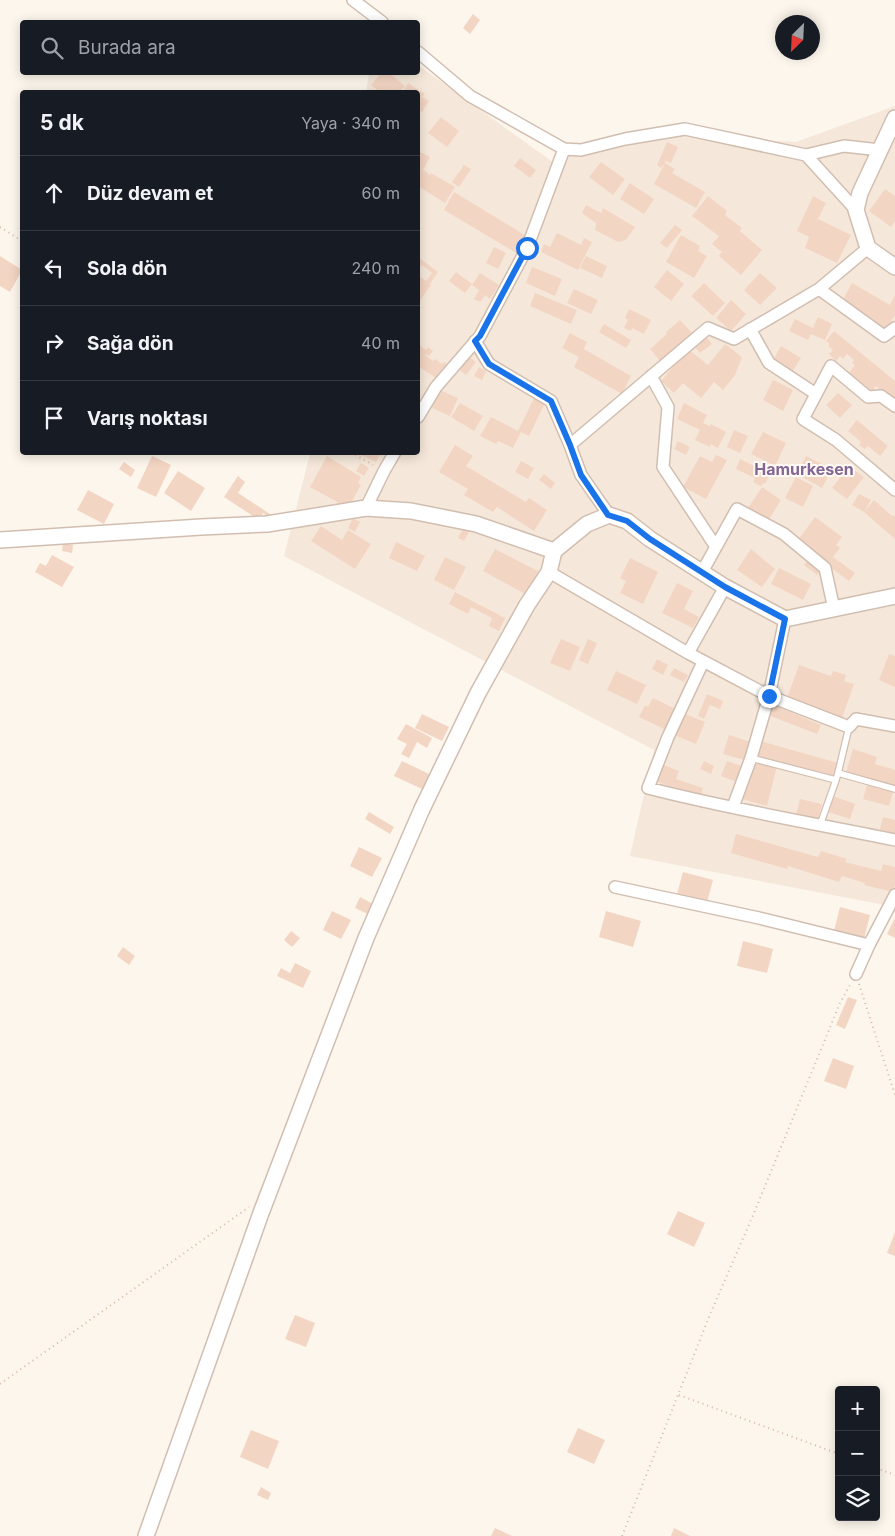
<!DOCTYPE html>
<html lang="tr">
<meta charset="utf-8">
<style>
body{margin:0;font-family:Inter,sans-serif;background:#20242c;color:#f1f3f6}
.controls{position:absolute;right:15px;bottom:15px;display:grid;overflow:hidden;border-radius:5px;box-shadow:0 2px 12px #0003}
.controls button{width:45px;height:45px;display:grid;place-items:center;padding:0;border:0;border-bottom:1px solid #363941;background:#171b24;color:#f1f3f6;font:25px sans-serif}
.compass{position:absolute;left:775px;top:15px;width:45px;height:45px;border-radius:50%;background:#171b24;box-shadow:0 2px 12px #0003;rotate:204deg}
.stop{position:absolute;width:15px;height:15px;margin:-11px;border:4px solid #1a73e8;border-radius:50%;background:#fff}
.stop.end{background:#1a73e8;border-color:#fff;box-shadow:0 1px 5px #0008}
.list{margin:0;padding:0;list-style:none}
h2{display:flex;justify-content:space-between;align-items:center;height:65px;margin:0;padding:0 20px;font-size:21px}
h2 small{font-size:16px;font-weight:400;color:#9ea1a6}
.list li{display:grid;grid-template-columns:32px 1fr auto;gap:15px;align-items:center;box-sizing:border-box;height:75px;padding:0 20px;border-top:1px solid #363941}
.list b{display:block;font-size:19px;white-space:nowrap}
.list em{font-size:16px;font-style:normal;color:#9ea1a6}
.icon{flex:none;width:28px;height:28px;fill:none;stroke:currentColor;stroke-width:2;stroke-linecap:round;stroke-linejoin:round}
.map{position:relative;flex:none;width:895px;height:1536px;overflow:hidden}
.search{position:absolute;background:#171b24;box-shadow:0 2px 12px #0003;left:20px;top:20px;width:400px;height:55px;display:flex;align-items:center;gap:12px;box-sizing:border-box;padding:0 18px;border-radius:5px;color:#9ea1a6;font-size:19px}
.panel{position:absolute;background:#171b24;box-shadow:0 2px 12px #0003;left:20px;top:90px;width:400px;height:365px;border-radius:5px}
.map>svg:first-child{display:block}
.residential{fill:#f5e8da}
.building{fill:#f3d5c3}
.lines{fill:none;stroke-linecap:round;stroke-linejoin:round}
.service-casing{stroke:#d1beb0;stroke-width:8}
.minor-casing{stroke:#d1beb0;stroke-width:14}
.tertiary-casing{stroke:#d1beb0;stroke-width:18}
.path{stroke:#d9b8a5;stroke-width:2;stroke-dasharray:1 4;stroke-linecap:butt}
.service{stroke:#fff;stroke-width:5.5}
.minor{stroke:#fff;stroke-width:11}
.tertiary{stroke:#fff;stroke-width:15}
.route{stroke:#1a73e8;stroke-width:6}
.labels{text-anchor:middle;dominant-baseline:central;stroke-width:4;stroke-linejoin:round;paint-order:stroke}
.quarter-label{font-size:16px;font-weight:bold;fill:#846695;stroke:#fffaf3}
</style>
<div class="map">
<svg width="895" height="1536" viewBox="0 0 895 1536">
<rect width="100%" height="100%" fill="#fdf6ec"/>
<path class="residential" d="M418 65 557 165 587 141 684 135 796 142 895 106V907L630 856 654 750 284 556 310 454 307 453 418 452V92H366L369 73 418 72Z"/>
<path class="building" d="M473 14 480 20 470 34 463 28Z
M382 72H388L405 86 399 92H380L371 85Z
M408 83 425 94 422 97 429 101 422 112 418 109V92H403Z
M441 117 459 131 447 147 428 133Z
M667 142 678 147 671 163 666 161 661 168 657 165Z
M418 151 430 157 423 170 430 175 431 173 455 187 445 203 418 186 419 179Z
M520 158 536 170 530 178 514 166Z
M601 162 625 179 613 195 589 177Z
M665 163 675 169 672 173 705 192 696 208 654 184Z
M464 165 471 169 459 187 452 182Z
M630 183 654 199 644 214 620 199Z
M885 189 895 196V221L891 227 869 211Z
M454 192 528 237 518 254 444 210Z
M708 196 727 211 725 215 742 228 740 231 762 250 741 275 719 256 722 252 712 244 719 236 692 216Z
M813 196 826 203 818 219 851 235 837 263 805 248 809 237 797 231Z
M586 205 601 213 603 208 635 227 626 240 618 242 595 230 596 223 582 213Z
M675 225 682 230 667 248 660 243Z
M557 233 581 245 584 238 592 242 578 270 541 252 544 244 550 247Z
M681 235 700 246 698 251 707 256 694 278 666 262Z
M494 247 506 253 498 269 486 263Z
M0 256 22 270 10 292 0 286Z
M586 256 607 266 602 278 580 268Z
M418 257 438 272 430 284 426 281 432 273 422 265 418 270Z
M532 267 562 279 555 296 526 283Z
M667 270 684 284 671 301 654 287Z
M456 272 472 284 465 293 449 281Z
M480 273 499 285 490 299 485 295 480 302 474 299 479 290 472 285Z
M760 273 777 288 760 305 744 290Z
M418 275 431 285 418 303Z
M704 283 725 303 713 316 691 296Z
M852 283 890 305 895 295V315L887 329 841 303Z
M574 289 598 300 591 314 567 303Z
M535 293 577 310 571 324 530 306Z
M731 300 746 314 731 331 716 318Z
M629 309 651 320 644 334 632 328 631 331 624 328 628 320 625 318Z
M818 317 832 324 825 340 811 334 808 340 789 331 795 319 813 328Z
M680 320 693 334 661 362 650 349 667 334 666 332Z
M604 324 631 340 626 348 599 332Z
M834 331 895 381V402L876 386 872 391 849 373 855 365 852 363 854 360 847 354 843 359 840 356 836 361 829 354 833 350 828 346 830 344 826 341Z
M570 333 587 342 584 349 631 376 622 394 574 367 579 357 562 348Z
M705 335 712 344 700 353 693 345Z
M418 344 426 350 428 347 433 351 429 356 425 354V355L433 361 435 359 442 364 444 362 447 364 437 379 418 366Z
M725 344 742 357 735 375 723 390 714 382 701 398 683 383 674 393 661 381 688 349 708 365Z
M781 346 801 358 792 372 773 360Z
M467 355 476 362 466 375 457 368Z
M479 367 486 371 482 380 474 376Z
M773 380 793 390 783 411 763 400Z
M440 390 458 398 450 416 432 408Z
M838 393 852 405 840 418 826 405Z
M535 396 546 401 529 436 521 432 513 448 498 441 496 444 480 436 491 417 518 431Z
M460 403 483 416 474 431 451 417Z
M684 403 707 415 703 423 710 426 711 424 726 432 718 448 711 444 710 447 695 440 700 430 677 419Z
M857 420 888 446 880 456 868 446 865 449 859 445 861 442 848 431Z
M734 430 748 436 740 453 727 447Z
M763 432 786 443 775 466 751 454Z
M678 441 690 447 686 455 674 449Z
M455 445 473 456 466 466 526 502 529 498 547 510 534 531 497 507 493 512 464 495 468 489 439 472Z
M355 452H381L376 462Z
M716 455 727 460 706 499 683 487 700 456 712 462Z
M152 456 171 465 156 497 137 488Z
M327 456 361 477 358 483 361 485 348 508 310 487Z
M806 456 832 469 822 488 797 474Z
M740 459 770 474 765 484 763 483 761 486 753 482 755 478 736 469Z
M521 461 534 468 528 479 515 472Z
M124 462 135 470 131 477 119 469Z
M361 463 369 468 364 476 356 471Z
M849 466 864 477 847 499 832 488Z
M178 471 205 488 191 511 164 493Z
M544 474 555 483 551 489 539 480Z
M238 476 245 482 238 493 273 516 271 519 263 513 259 520 224 497Z
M796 477 813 486 803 507 785 498Z
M762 487 781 500 768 521 748 508Z
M88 490 114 504 104 524 77 510Z
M859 494 871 500 864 512 874 500 892 516 893 515 895 517V539L864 512 852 505Z
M815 517 842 537 836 545 840 548 833 557 855 573 849 581 813 555 815 553 798 540Z
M353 518 360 522 355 532 348 528Z
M321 526 342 540 348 530 371 544 355 569 311 541Z
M464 527 470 530 464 541 458 538Z
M396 542 425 556 417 571 389 558Z
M63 543 73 545 72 553 62 551Z
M495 549 538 571 527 595 483 571Z
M751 549 775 569 762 587 737 570Z
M52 555 74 567 62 587 35 572 40 563 46 566Z
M445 557 466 567 454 590 434 580Z
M630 558 658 572 643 604 620 593 626 581 620 578Z
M809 558 822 569 817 575 804 565Z
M779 568 811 584 803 600 771 584Z
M677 583 693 591 684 609 699 617 693 628 662 613Z
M455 592 505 618 499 631 489 626 492 618 471 607 468 614 449 604Z
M561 639 580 647 570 671 550 663Z
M588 639 597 643 588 664 579 660Z
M889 654 895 656V687L879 680Z
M657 659 668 665 663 675 652 669Z
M799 665 831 676 833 671 846 675 844 681 854 684 842 718 787 698Z
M674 668 688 675 684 682 670 675Z
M616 671 646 685 637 704 607 690Z
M707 694 723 701 720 709 710 705 704 719 698 716Z
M653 698 678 710 668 731 639 717 645 705 648 707Z
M773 705 821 725 817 734 768 715Z
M683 713 705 722 696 744 674 735Z
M422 714 449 727 442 741 415 728Z
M406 724 432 738 427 748 417 742 409 758 401 754 407 744 397 739Z
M729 735 754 743 748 761 723 754Z
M757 740 838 763 834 777 782 763V765L752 757Z
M853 749 877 757 875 764 895 770V786L846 772Z
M752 760 777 766 767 806 742 799Z
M402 761 429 774 422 789 394 776Z
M704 761 714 766 711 774 700 769Z
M727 761 747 768 742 784 721 776Z
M661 764 679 771 676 779 703 788 700 797 655 781Z
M867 785 893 792 889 806 863 799Z
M833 796 855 804 850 819 828 812Z
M800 799 822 804 818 820 796 815Z
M369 812 394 827 390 834 365 819Z
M883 817 895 820V836L879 833Z
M736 834 818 857 821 851 847 859 845 862 881 871 883 864 895 867V883L893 892 864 885 865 883 842 876 839 882 788 866 787 869 731 853Z
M359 847 382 858 372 877 350 866Z
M683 872 713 880 706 906 676 898Z
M360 897 373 904 368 914 355 908Z
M840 907 870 915 864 939 834 931Z
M332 911 351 920 341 939 323 930Z
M606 911 641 921 633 947 599 937Z
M895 918V938L887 934Z
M291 931 300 938 292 947 284 940Z
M743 941 773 949 767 973 737 966Z
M123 947 135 956 129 965 117 956Z
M295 963 311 971 303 988 277 976 281 968 290 973Z
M848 997 857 1000 845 1029 836 1025Z
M833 1058 854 1066 846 1089 824 1081Z
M678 1211 705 1223 694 1247 667 1234Z
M895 1232V1256L887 1253Z
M295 1315 315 1323 306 1347 285 1339Z
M578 1428 605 1440 594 1464 567 1452Z
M251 1430 279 1441 268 1469 240 1457Z
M261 1487 271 1493 268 1500 257 1495Z
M495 1528 512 1536H491Z
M674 1528 690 1536H671Z"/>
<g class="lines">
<defs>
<path id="service" d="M751 758 836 780 838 773 895 789
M838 773 849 727
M820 825 836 780"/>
<path id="minor" d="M353 0 382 22
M418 52 470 96 564 149 581 150 625 139 685 129 806 155 856 210
M806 155 844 146 880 150
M819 289 884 336 895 328
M750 329 769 363 816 394
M475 341 489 364 551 401 570 445 581 475 609 515
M651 376 668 407 663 467 716 547
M895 406 881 396 868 397 831 366 803 419 836 440 895 490
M418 417 436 387 480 336 527 248 564 149
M570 445 708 328 734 339 819 289 868 248
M366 508 384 471 395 452
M549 572 688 653 769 696 849 727 856 719 895 726
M702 572 737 509 784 534 825 568 834 609
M688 653 725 587
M703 662 668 737 648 788C729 809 813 823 895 840
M733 807 751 758 769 696 785 619
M615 887 759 918 869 945
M856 974 869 945 895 895"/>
<path id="tertiary" d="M895 118 860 193 856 210 868 248 895 267
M0 540 201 527 267 524 366 508 411 511 476 524 554 551 587 524 609 515 627 521 650 539 725 587 785 619 895 596
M146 1536 261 1213 366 938 422 809 478 693 527 605 549 572 554 551"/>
</defs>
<use href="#service" class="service-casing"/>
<use href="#minor" class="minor-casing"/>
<use href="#tertiary" class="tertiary-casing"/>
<path class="path" d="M0 227 22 241
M351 452 373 465
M859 984 895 1095
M0 1384 249 1207
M679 1395 839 1454
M876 1468 895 1475
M622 1536 711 1312 754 1213 840 1003 850 985"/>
<use href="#service" class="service"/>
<use href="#minor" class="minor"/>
<use href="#tertiary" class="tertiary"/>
</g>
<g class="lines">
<path class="route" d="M527 248 480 336 475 341 489 364 551 401 570 445 581 475 608 515 627 521 650 539 725 587 785 619 769 696"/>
</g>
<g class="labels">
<g class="quarter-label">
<text x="804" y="469">Hamurkesen</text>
</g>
</g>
</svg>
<div class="controls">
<button>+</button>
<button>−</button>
<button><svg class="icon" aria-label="layers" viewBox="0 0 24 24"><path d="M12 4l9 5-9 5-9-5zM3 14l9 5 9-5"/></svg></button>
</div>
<svg class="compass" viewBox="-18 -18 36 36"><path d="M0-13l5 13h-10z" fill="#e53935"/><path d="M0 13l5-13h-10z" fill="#9ea1a6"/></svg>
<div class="stop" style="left:527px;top:248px"></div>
<div class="stop end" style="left:769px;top:696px"></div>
<div class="search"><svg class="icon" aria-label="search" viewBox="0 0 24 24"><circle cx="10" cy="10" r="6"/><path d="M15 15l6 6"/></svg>Burada ara</div>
<section class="panel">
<h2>5 dk<small>Yaya · 340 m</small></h2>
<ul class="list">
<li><svg class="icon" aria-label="ahead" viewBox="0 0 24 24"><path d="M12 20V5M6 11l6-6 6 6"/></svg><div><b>Düz devam et</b></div><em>60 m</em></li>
<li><svg class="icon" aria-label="left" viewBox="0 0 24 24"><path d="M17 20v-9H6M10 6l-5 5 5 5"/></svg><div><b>Sola dön</b></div><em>240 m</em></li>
<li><svg class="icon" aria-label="right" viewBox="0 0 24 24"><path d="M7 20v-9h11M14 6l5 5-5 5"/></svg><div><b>Sağa dön</b></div><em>40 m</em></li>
<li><svg class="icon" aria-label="arrive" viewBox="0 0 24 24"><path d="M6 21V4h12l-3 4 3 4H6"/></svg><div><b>Varış noktası</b></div></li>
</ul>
</section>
</div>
